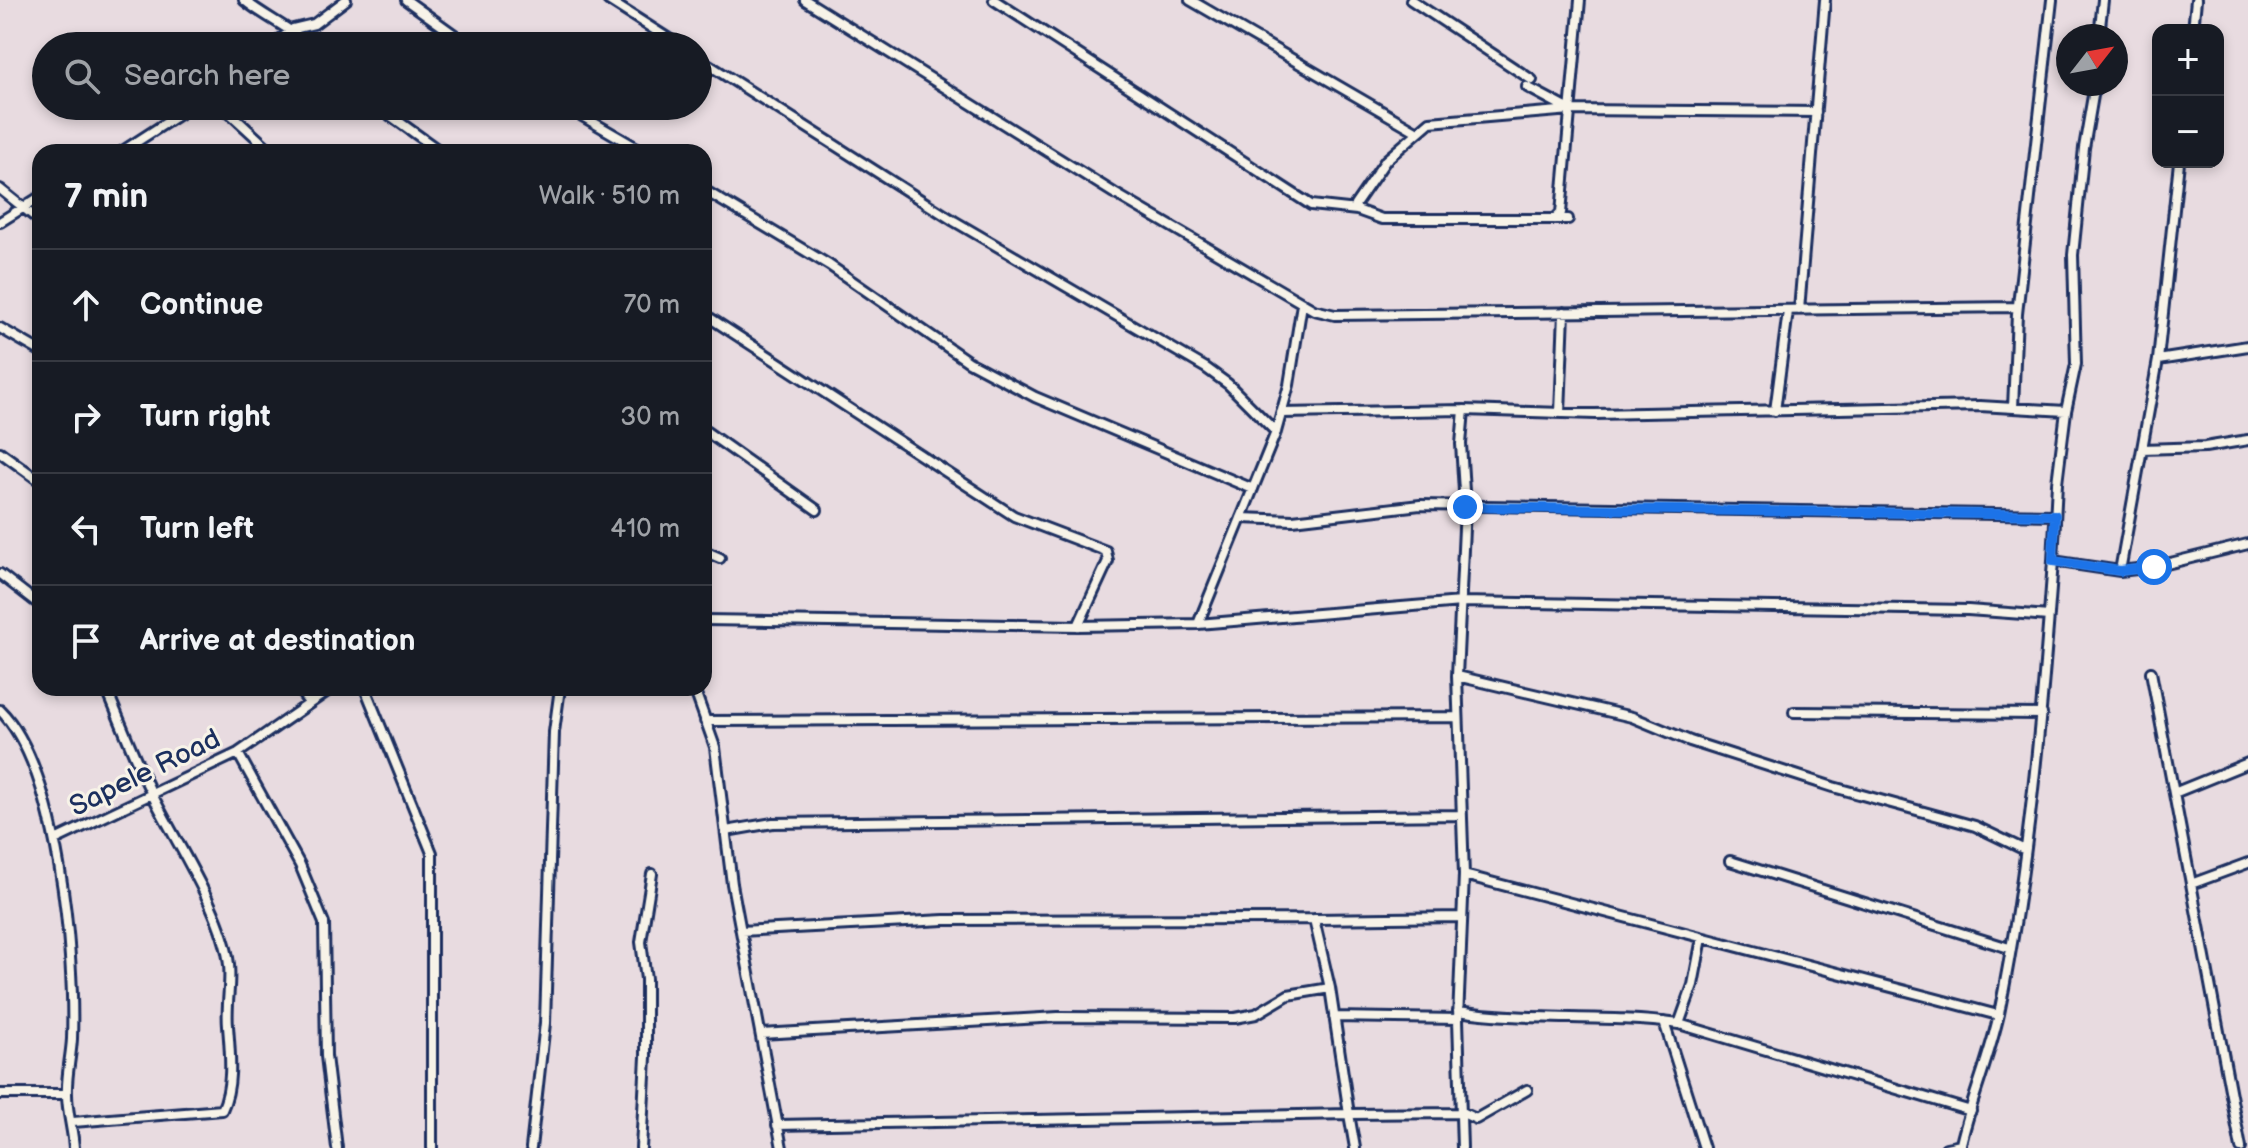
<!DOCTYPE html>
<meta charset="utf-8">
<style>
body{margin:0;font-family:"Balsamiq Sans",sans-serif;background:#20242c;color:#f1f3f6}
.controls{position:absolute;right:24px;top:24px;display:grid;overflow:hidden;border-radius:16px;box-shadow:0 4px 12px #0003}
.controls button{width:72px;height:72px;display:grid;place-items:center;padding:0;border:0;border-bottom:2px solid #363941;background:#171b24;color:#f1f3f6;font:40px sans-serif}
.compass{position:absolute;left:2056px;top:24px;width:72px;height:72px;border-radius:50%;background:#171b24;box-shadow:0 4px 12px #0003;rotate:59deg}
.stop{position:absolute;width:24px;height:24px;margin:-18px;border:6px solid #1a73e8;border-radius:50%;background:#fff}
.stop.end{background:#1a73e8;border-color:#fff;box-shadow:0 2px 8px #0008}
.list{margin:0;padding:0;list-style:none}
h2{display:flex;justify-content:space-between;align-items:center;height:104px;margin:0;padding:0 32px;font-size:34px}
h2 small{font-size:26px;font-weight:400;color:#9ea1a6}
.list li{display:grid;grid-template-columns:52px 1fr auto;gap:24px;align-items:center;box-sizing:border-box;height:112px;padding:0 32px;border-top:2px solid #363941}
.list b{display:block;font-size:30px;white-space:nowrap}
.list em{font-size:26px;font-style:normal;color:#9ea1a6}
.icon{flex:none;width:44px;height:44px;fill:none;stroke:currentColor;stroke-width:2;stroke-linecap:round;stroke-linejoin:round}
.map{position:relative;flex:none;width:2248px;height:1148px;overflow:hidden}
.search{position:absolute;background:#171b24;box-shadow:0 4px 12px #0003;left:32px;top:32px;width:680px;height:88px;display:flex;align-items:center;gap:20px;box-sizing:border-box;padding:0 28px;border-radius:44px;color:#9ea1a6;font-size:30px}
.panel{position:absolute;background:#171b24;box-shadow:0 4px 12px #0003;left:32px;top:144px;width:680px;height:552px;border-radius:24px}
.map>svg:first-child{display:block}
.lines{fill:none;stroke-linecap:round;stroke-linejoin:round}
.minor-casing{stroke:#1b2f5e;stroke-width:14}
.minor{stroke:#f7f3e8;stroke-width:8}
.route{stroke:#1a73e8;stroke-width:10}
.labels{text-anchor:middle;dominant-baseline:central;stroke-width:6;stroke-linejoin:round;paint-order:stroke}
.street-label{font-size:28px;fill:#1b2f5e;stroke:#f7f3e8}
</style>
<div class="map">
<svg width="2248" height="1148" viewBox="0 0 2248 1148">
<rect width="100%" height="100%" fill="#e8dbe0"/>
<filter id="ink" filterUnits="userSpaceOnUse"><feTurbulence type="fractalNoise" baseFrequency=".0125" numOctaves="2"/><feDisplacementMap in="SourceGraphic" scale="16" xChannelSelector="R" yChannelSelector="G"/><feConvolveMatrix kernelMatrix="1 2 1 2 8 2 1 2 1" color-interpolation-filters="sRGB"/></filter>
<g filter="url(#ink)">
<g class="lines">
<defs>
<path id="minor" d="M244 0C266 18 290 27 310 46
M406 0 470 46
M608 0 680 46
M805 0 1114 193 1314 310 1335 315 2017 307
M994 0 1311 205 1357 210 1382 219H1568
M1190 0 1416 131
M1411 0 1532 80
M2193 30 2196 0
M2099 36 2103 0
M272 46 293 29 314 24 346 0
M698 58 954 221 1206 368 1228 384 1276 432
M1527 87 1570 110
M222 106 272 152
M377 106 441 152
M565 106 644 152
M121 152 192 106
M0 189 40 221
M704 190 829 265 969 362 1035 397 1253 489
M1357 210 1355 205 1386 160 1430 122 1571 110 1816 112
M1555 219 1561 213 1580 0
M0 222 40 197
M1799 310 1825 0
M704 314 1014 516 1106 551 1108 561 1078 626
M0 328 40 351
M2158 360 2248 346
M2013 408 2017 314 2052 0
M1464 410 1595 414 1980 406 2066 411 2057 483 2053 561
M1775 411 1788 311
M2066 411 2076 364 2073 255 2084 148 2095 84
M1281 413 1464 410 1461 444 1465 507 1457 676 1464 875 1458 1019 1462 1148
M1560 413 1564 312
M704 430 817 510
M2142 449 2205 447 2248 440
M0 452 40 481
M1241 518 1293 520 1420 505 2055 515
M704 551 720 558
M2120 571 2154 567 2248 544
M0 574 40 605
M704 620 1078 626 1198 624 1461 602 1968 610 2049 616
M1198 624 1276 432 1289 385 1302 304
M2151 672 2241 1148
M1457 676 1632 717 1690 741 1833 787 1975 826 2025 850
M298 688 309 703
M365 688 432 853V1148
M694 688 715 747 732 884 782 1148
M0 710C59 769 75 957 72 1039 71 1057 66 1076 67 1094 67 1112 73 1130 74 1148
M1794 712 2042 714
M705 721 1458 717
M238 753 300 865 324 923 326 1056 337 1148
M2174 793 2248 763
M726 831 773 823 1461 815
M55 840 238 753 332 688
M1730 861 2009 948
M1464 875 1998 1015
M2191 884 2248 863
M1314 919 1462 917
M741 931 944 920 1314 919 1330 988 1349 1114 1463 1113 1476 1119 1527 1090
M1458 1011C1531 1022 1605 1014 1679 1024L1971 1111
M1334 1017 1458 1019
M1664 1022 1704 1148
M1679 1024 1693 985 1702 938
M761 1034 1058 1017 1235 1018 1256 1014 1288 995 1330 988
M0 1094H67
M73 1122 222 1110C234 1085 230 1053 228 1026 226 1006 231 985 229 965 224 914 174 840 152 794 135 760 121 723 106 688
M777 1125 1349 1114 1355 1148
M531 1148 545 1023 554 732 560 688
M641 1148 646 1057V979L641 942 652 874
M1946 1148 1961 1145
M1960 1148C1970 1103 1989 1059 1999 1014 2029 865 2042 713 2053 561L2120 571 2158 360 2179 162"/>
</defs>
<use href="#minor" class="minor-casing"/>
<use href="#minor" class="minor"/>
</g>
</g>
<g class="lines" filter="url(#ink)">
<path class="route" d="M1465 507 2055 515 2053 561 2120 571 2154 567"/>
</g>
<g class="labels">
<g class="street-label">
<text transform="translate(145 773) rotate(-26)">Sapele Road</text>
</g>
</g>
</svg>
<div class="controls">
<button>+</button>
<button>−</button>
</div>
<svg class="compass" viewBox="-18 -18 36 36"><path d="M0-13l5 13h-10z" fill="#e53935"/><path d="M0 13l5-13h-10z" fill="#9ea1a6"/></svg>
<div class="stop" style="left:2154px;top:567px"></div>
<div class="stop end" style="left:1465px;top:507px"></div>
<div class="search"><svg class="icon" aria-label="search" viewBox="0 0 24 24"><circle cx="10" cy="10" r="6"/><path d="M15 15l6 6"/></svg>Search here</div>
<section class="panel">
<h2>7 min<small>Walk · 510 m</small></h2>
<ul class="list">
<li><svg class="icon" aria-label="ahead" viewBox="0 0 24 24"><path d="M12 20V5M6 11l6-6 6 6"/></svg><div><b>Continue</b></div><em>70 m</em></li>
<li><svg class="icon" aria-label="right" viewBox="0 0 24 24"><path d="M7 20v-9h11M14 6l5 5-5 5"/></svg><div><b>Turn right</b></div><em>30 m</em></li>
<li><svg class="icon" aria-label="left" viewBox="0 0 24 24"><path d="M17 20v-9H6M10 6l-5 5 5 5"/></svg><div><b>Turn left</b></div><em>410 m</em></li>
<li><svg class="icon" aria-label="arrive" viewBox="0 0 24 24"><path d="M6 21V4h12l-3 4 3 4H6"/></svg><div><b>Arrive at destination</b></div></li>
</ul>
</section>
</div>
